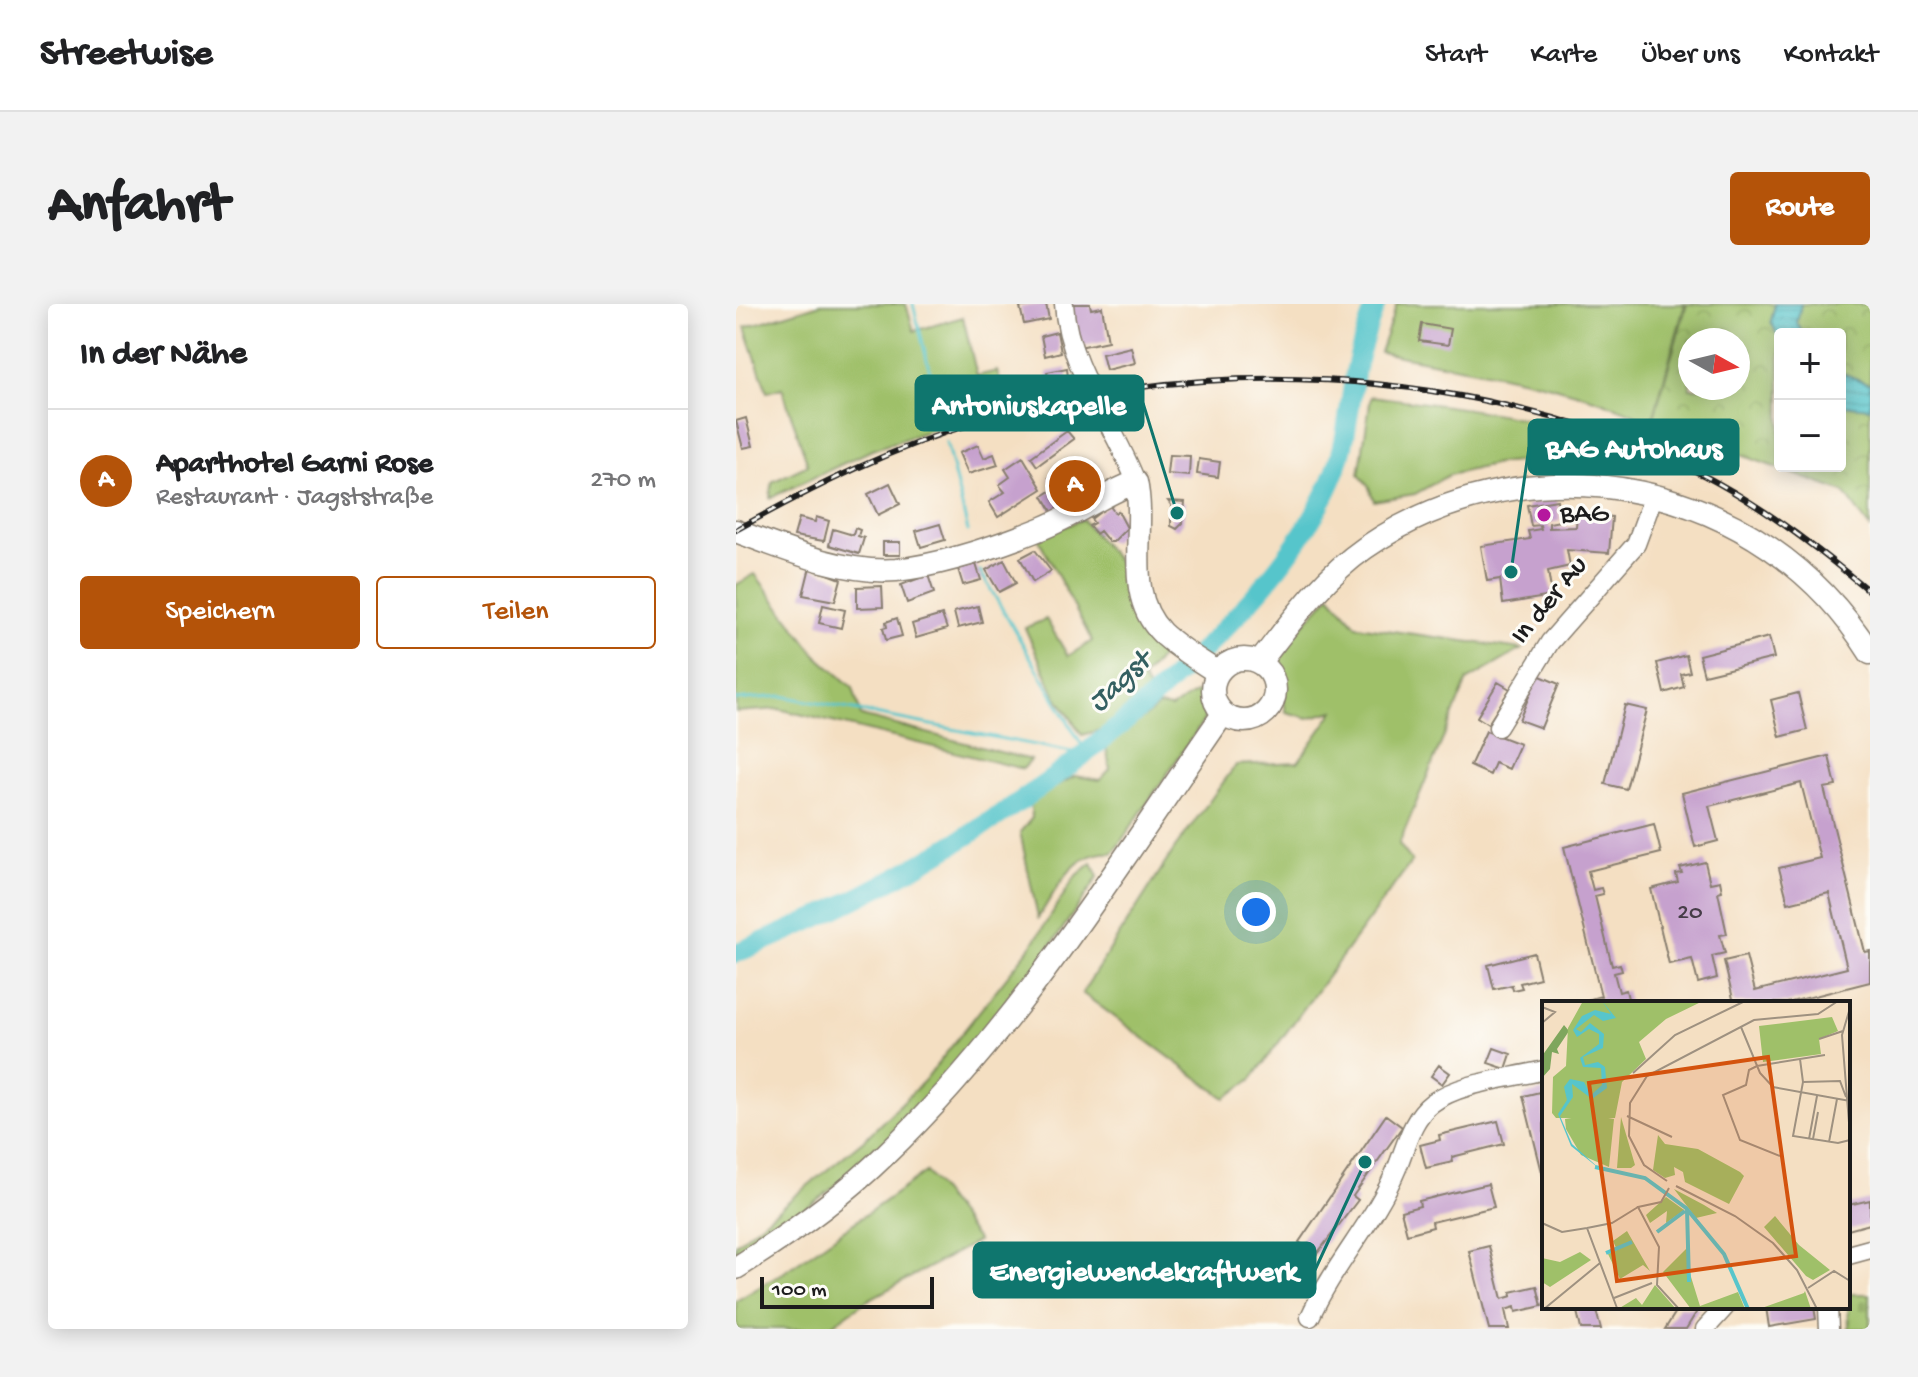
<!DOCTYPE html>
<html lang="de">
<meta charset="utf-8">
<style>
body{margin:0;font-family:"Gochi Hand",sans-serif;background:#f2f2f2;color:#202124}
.controls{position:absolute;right:24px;top:24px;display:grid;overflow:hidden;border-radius:8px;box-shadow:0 4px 20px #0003}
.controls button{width:72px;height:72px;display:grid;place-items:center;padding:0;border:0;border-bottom:2px solid #e0e0e0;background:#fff;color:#202124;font:40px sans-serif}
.compass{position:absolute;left:942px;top:24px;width:72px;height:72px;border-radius:50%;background:#fff;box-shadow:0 4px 20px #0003;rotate:98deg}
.scale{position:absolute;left:24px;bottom:20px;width:174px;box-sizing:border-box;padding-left:8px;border:4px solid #1c1c1c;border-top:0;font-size:22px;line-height:28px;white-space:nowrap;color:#1c1c1c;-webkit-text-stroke:6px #fdfcf7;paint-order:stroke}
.you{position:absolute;left:520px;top:608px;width:28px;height:28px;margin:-20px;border:6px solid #fff;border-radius:50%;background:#1a73e8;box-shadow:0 0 0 12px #1a73e833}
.badge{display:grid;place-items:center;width:52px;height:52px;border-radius:50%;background:#b45309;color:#fff;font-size:26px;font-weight:700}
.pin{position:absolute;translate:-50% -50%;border:4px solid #fff;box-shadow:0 2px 8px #0006}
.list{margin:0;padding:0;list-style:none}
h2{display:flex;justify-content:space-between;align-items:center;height:104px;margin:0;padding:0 32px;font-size:34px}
h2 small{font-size:26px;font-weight:400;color:#757577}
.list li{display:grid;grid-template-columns:52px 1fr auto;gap:24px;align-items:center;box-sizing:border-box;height:144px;padding:0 32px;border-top:2px solid #e0e0e0}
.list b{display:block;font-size:30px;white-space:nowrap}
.list p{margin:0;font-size:26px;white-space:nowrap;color:#757577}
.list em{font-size:26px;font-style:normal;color:#757577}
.actions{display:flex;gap:16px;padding:24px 32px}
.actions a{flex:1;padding:18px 0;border:2px solid #b45309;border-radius:8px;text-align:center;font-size:28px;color:#b45309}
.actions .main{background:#b45309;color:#fff}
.map{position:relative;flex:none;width:1134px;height:1025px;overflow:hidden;border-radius:8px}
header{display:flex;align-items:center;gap:48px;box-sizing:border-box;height:112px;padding:0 40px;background:#fff;border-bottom:2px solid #e0e0e0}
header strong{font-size:38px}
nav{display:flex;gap:44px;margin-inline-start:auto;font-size:28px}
.intro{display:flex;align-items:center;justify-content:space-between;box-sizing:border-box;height:192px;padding:0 48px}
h1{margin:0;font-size:56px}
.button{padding:20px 36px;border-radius:8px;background:#b45309;color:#fff;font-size:28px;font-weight:700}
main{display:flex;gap:48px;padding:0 48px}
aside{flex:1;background:#fff;border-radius:8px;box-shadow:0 4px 20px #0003}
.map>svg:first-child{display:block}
.green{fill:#9fc069;stroke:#5e6e42;stroke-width:2}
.cemetery{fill:url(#cemetery-stones);stroke:#5e6e42;stroke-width:2}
.park{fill:url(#park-crowns);stroke:#5e6e42;stroke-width:2;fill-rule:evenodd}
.water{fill:url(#water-rules);stroke:#3a7074;stroke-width:2}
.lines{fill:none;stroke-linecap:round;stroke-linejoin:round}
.stream{stroke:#57c5cb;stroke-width:3}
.river{stroke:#57c5cb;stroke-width:20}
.building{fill:#c6a1ce}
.minor-casing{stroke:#887e6f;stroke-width:21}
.major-casing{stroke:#887e6f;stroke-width:25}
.minor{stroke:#fff;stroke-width:18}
.major{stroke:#fff;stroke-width:22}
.rail-casing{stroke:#1c1c1c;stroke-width:6}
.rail{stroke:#fdfcf7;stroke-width:3;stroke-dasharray:9;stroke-linecap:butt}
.poi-dot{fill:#b5179e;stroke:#fdfcf7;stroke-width:3}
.labels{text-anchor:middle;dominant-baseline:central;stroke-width:6;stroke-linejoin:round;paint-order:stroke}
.number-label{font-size:24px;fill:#463d48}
.poi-label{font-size:28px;fill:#1c1c1c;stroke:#fdfcf7;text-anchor:start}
.street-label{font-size:28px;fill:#1c1c1c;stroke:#fdfcf7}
.water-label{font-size:30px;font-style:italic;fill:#346062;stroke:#fdfcf7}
.inset-river{fill:none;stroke:#57c5cb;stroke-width:4}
.inset-road{fill:none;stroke:#9e9180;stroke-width:2}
.view{fill:#d4530e;fill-opacity:0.15;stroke:#d4530e;stroke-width:4}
.inset-edge{fill:none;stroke:#1c1c1c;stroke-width:4}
.leader{fill:none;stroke:#0f766e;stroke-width:3}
.callout-dot{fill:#0f766e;stroke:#fdfcf7;stroke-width:3}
.callout{fill:#0f766e;stroke:#0f766e;stroke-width:3}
.callout-label{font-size:30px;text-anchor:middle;font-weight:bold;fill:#fff}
</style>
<header>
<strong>Streetwise</strong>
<nav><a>Start</a><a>Karte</a><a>Über uns</a><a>Kontakt</a></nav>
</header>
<div class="intro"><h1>Anfahrt</h1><a class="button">Route</a></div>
<main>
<aside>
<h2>In der Nähe<small></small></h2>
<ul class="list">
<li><span class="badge">A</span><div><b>Aparthotel Garni Rose</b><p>Restaurant · Jagststraße</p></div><em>270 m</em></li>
</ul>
<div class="actions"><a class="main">Speichern</a><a>Teilen</a></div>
</aside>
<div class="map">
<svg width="1134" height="1025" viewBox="0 0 1134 1025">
<defs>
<pattern id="cemetery-stones" width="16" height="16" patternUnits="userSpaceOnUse" patternTransform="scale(2)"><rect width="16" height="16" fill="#9fc069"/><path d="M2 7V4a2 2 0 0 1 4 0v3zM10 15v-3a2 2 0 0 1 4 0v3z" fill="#88a45a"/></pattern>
<pattern id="park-crowns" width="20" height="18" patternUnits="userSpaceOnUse" patternTransform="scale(2)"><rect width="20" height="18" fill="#9fc069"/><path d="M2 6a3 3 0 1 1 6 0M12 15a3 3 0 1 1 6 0" fill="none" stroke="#88a45a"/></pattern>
<pattern id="water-rules" width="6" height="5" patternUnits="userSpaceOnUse" patternTransform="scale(2)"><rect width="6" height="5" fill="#57c5cb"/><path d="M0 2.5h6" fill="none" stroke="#4ba9ae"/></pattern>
</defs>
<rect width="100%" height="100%" fill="#fdfcf7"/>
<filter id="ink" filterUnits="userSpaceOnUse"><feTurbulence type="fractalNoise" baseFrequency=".0125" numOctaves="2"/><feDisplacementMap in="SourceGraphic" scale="16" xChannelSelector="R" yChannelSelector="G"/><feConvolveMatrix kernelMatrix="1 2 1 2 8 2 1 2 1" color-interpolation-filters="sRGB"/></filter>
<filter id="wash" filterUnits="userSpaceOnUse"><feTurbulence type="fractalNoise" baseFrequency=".006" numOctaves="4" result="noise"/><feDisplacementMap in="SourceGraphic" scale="32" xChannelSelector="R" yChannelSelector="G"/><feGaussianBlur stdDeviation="1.8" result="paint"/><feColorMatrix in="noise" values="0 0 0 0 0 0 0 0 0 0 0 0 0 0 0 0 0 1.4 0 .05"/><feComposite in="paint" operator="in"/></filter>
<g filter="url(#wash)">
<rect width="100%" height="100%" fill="#f4dfc2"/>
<path class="green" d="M84 0H170L178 27 227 13 241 72 261 67 271 100 136 146 34 194 36 178 72 161 46 84 31 88 9 23Z
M661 0H949L918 111 911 116C822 74 737 68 644 48Z
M635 92C730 104 828 114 915 156L830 153 761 160 713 171 679 190 638 197 632 181 623 171Z
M346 215 382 258 394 263 432 345 406 375 414 386 369 425 346 431 319 390 289 324 310 315 332 352 356 337 302 234Z
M19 270 81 352 117 384 125 412 295 456 287 465 43 405 0 408V281Z
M594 291 621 322 786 345 731 377 663 540 676 557 516 775 489 794 346 689 439 544 500 461 562 458 598 407 572 414 550 408 539 352Z
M461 388 474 393 468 416 377 549C337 545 321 585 302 614L284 528 296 514 294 496 339 472 364 476 374 465 370 442 423 402 435 404Z
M356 559 362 573C292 676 219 784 122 864 83 896 41 925 0 955V940L129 835 188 777 296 641 339 573Z
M190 868 242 937 130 997 91 1025H0V997L47 969Z"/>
<path class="cemetery" d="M1112 990H1134V1025H1113Z"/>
<path class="park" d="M951 0H1134V224L1108 188 916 119ZM1044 30H1104V162H1044ZM954 36H1002V84H954Z"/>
<path class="water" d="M1039 0H1065L1061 19 1067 30H1044V38L1035 17Z
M1104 68 1134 80V104L1104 101Z"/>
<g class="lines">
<path class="stream" d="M177 0 206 116
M210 138 232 227
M244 267 351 450
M0 396 46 392 351 451"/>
<path class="river" d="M0 649C171 580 322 486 456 357 507 307 559 252 591 187 611 149 612 105 620 64 625 42 632 21 640 0"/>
</g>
<g id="blocks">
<path class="building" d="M310 0 313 15 288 20 284 3Z
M335 0H354L355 5 366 3 372 37 343 43Z
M686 20 715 25 712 41 683 37Z
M321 28 325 48 309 52 305 32Z
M395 43 399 59 370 66 366 50Z
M331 64 332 74 323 76 325 84 314 86 311 68Z
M10 114 17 142 7 144 0 117Z
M331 127 338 135 301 162 295 153Z
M242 141 248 154 258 150 262 161 232 170 223 149Z
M433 151 454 152 453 172 431 170Z
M287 153 306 185 262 213 253 198 269 188 263 181 274 173 269 165Z
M463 155 484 158 482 173 461 170Z
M347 157 364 180 317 209 307 192 319 184 313 174Z
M154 179 164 200 142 211 132 190Z
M821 196 824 217 813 219V224L840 223 841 210 876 213 873 249 831 246 834 262 812 267 816 292 767 300 764 275 751 277 745 242 794 235 792 227 805 225 804 221 795 222 791 201Z
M432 197 449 198 447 219 441 225 435 222V201Z
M373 201 379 209 382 207 391 224 377 238H373L364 227 360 230 353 222 358 219 355 215Z
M80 213 93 217 88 237 58 232 63 214 79 218Z
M204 220 209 236 185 243 180 227Z
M119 224 124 226 122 232 128 234 123 250 93 241 97 225 117 231Z
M147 238H164V251H147Z
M299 246 315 267 297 278 284 254Z
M268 256 280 279 263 288 250 266Z
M240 260 245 276 227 281 222 265Z
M74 263 105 275 99 297 67 291Z
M192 271 198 289 171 299 165 281Z
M146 282 147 303 121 304V283Z
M87 301 109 306 105 324 83 319Z
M242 302 246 318 222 324 218 308Z
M206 311 211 325 180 334 176 320Z
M161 314 166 332 150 336 147 324 151 323 150 318Z
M1033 333 1038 354 968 371 963 351Z
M950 351 954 368 945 370 948 383 928 389 921 359Z
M802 371 823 380 805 424 783 416Z
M762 378 774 385 752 420 741 413Z
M1062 389 1071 426 1044 433 1035 396Z
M889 401 911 406 890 485 869 480Z
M750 427 784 440 773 465 759 459 754 471 734 462Z
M1093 452 1100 482 1088 484 1129 648 1134 647V678L1051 699H998L988 657 1010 652 1019 687 1111 664 1093 589 1052 599 1043 564 1084 554 1065 479 973 502 982 537 959 543 946 489Z
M918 520 925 549 852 567 857 586 865 584 867 590 859 592 876 662 884 660 886 667 878 669 883 688 890 686 893 699H841L865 692 828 543Z
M969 558 974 579 984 577 986 587 982 588 991 630 984 631 989 649 976 652 981 674 962 679 956 655 933 660 915 585 942 578 940 570 946 569 944 564Z
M798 649 804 674 784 679 786 684 777 686 776 681 758 685 752 661Z
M758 744 775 750 770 765 752 759Z
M703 761 714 769 706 780 695 772Z
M808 787V871L807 872 787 792Z
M650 811 666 823 617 892 622 896 580 951 563 938Z
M762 817 768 840 716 853 717 858 690 864 684 841 704 836 703 831Z
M752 880 758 903 696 918 697 923 671 930 665 907 684 902 683 897Z
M1134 896V920L1112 926V901Z
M753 942 766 995 776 992 775 988 801 982 806 1002 780 1008 779 1003 769 1006 773 1025H753L733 947Z
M840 1003H859L865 1025H845Z
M943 1003 963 1004 950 1025H929Z
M1030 1003H1078L1080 1015 1033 1023Z"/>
</g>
</g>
<g filter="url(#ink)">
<use href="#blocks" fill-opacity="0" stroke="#887e6f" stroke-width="2"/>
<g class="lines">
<defs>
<path id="minor" d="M328 0C332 65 378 119 400 178
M762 423 814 338 900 240 918 191
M1112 951 1134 945
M1092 1003 1093 1025
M574 1013C598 960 639 917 661 864 670 842 676 814 696 799 725 778 773 775 808 766
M969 1025 989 1003"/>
<path id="major" d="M0 227C48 245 108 270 160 266 208 261 262 242 307 224 339 211 368 190 400 178 411 228 386 289 426 329 443 345 463 356 482 369
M477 386a31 31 0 1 1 62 0a31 31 0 1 1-62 0Z
M523 359C555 318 586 274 629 244 797 128 1027 177 1134 349
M0 964C53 931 104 895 149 851 283 723 382 561 487 410"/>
</defs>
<use href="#minor" class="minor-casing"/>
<use href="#major" class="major-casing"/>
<use href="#minor" class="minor"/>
<use href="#major" class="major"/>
<defs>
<path id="rail" d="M0 226C79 182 158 143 245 117 469 50 716 63 931 154 1006 186 1072 236 1134 288"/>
</defs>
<use href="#rail" class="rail-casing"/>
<use href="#rail" class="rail"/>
</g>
</g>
<circle class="poi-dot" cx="808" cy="211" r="8"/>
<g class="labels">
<g class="number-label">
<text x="954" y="609">20</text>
</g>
<g class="poi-label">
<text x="824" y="211">BAG</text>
</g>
<g class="street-label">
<text transform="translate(814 297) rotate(-51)">In der Au</text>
</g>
<g class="water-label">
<text transform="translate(385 379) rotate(-43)">Jagst</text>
</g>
</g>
<g transform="translate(806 697)">
<rect width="308" height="308" fill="#f4dfc2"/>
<path d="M49 114 72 118 67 166 39 154 24 128 23 118ZM79 116 93 164 89 167H75ZM116 134 123 143 156 148 198 171 202 175 187 203 143 181 141 171 132 166 133 174 123 177 111 169ZM132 188 162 204 175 212 154 217ZM124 196 142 209 124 222 125 210 108 222 104 214ZM233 215 257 244 288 269 271 279 264 275 222 226ZM147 217 145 263 158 305 196 291 203 308H149L121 271 144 248ZM85 230 108 270 101 264 78 278 66 253 75 249 71 240ZM38 251 49 259 8 286 0 281V257L18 261ZM113 284 134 308H76L94 297 100 304ZM263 290 269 308H217L262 292Z" fill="#9fc069"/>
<path d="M22 24 27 30 15 48 17 53 10 51 8 68 0 77V55Z" fill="#7fa65d"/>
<path d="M290 16 296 30 277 38 279 53 221 61 217 25Z" fill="#9fc069"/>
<path d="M41 0H161L124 18 97 41 104 58 80 81 73 117H14L10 112 11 76 24 65 26 27Z" fill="#9fc069"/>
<path d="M60 0 74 17 61 20 52 14 34 28 39 31 48 22 62 33 61 47 41 56 43 64 56 61 63 66 65 87 50 98 30 83 31 96 18 115 30 143 59 169 29 145 16 113 25 99 22 86 28 78 42 81 49 94 60 84 59 67 41 66 38 57 57 43V33L47 28 35 36 31 29 40 15 53 9 69 13Z" fill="#57c5cb"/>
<path class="inset-river" d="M53 166 103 177 144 207 182 253 206 308M145 208 147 281M115 231 143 210M64 252 90 241"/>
<path class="inset-road" d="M0 6 13 11 0 22M308 7 300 34 308 134M199 26 218 72 231 86 308 100M277 38 301 30M258 58 261 81 251 135 296 142 308 139M91 72 133 34 203 0M261 81 298 80 304 96M85 115 130 136M267 138 275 95M271 138 276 111M287 141 295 98M238 155 198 139 181 94 204 84 207 69 215 65 283 54M125 180 102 164 87 135 88 102 105 75 212 19 276 13 296 0M134 185 193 215 231 242 255 269 275 308M127 187 119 201 96 206 117 246 115 284 137 308M0 222 20 231 45 227 70 222 96 206M45 227 75 307M266 287 292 270 308 280M72 297 110 282M2 308 58 262"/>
<path class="view" d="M226 56 254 255 75 280 47 82Z"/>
<rect width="308" height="308" class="inset-edge"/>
</g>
<path class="leader" d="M441 209L407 99M775 268L793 143M629 858L579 966"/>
<g class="callout-dot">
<circle cx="441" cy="209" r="8"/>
<circle cx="775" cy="268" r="8"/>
<circle cx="629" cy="858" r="8"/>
</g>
<g class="callout">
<rect x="180" y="72" width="227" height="54" rx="8"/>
<rect x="793" y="116" width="209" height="54" rx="8"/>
<rect x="238" y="939" width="341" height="54" rx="8"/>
</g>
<g class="callout-label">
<text x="293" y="110">Antoniuskapelle</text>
<text x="898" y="153">BAG Autohaus</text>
<text x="408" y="976">Energiewendekraftwerk</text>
</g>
</svg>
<div class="controls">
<button>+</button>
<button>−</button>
</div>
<svg class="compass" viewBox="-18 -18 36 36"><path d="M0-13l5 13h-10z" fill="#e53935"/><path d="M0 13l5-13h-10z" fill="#757577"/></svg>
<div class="scale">100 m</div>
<div class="you"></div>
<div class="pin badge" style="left:339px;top:182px">A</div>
</div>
</main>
